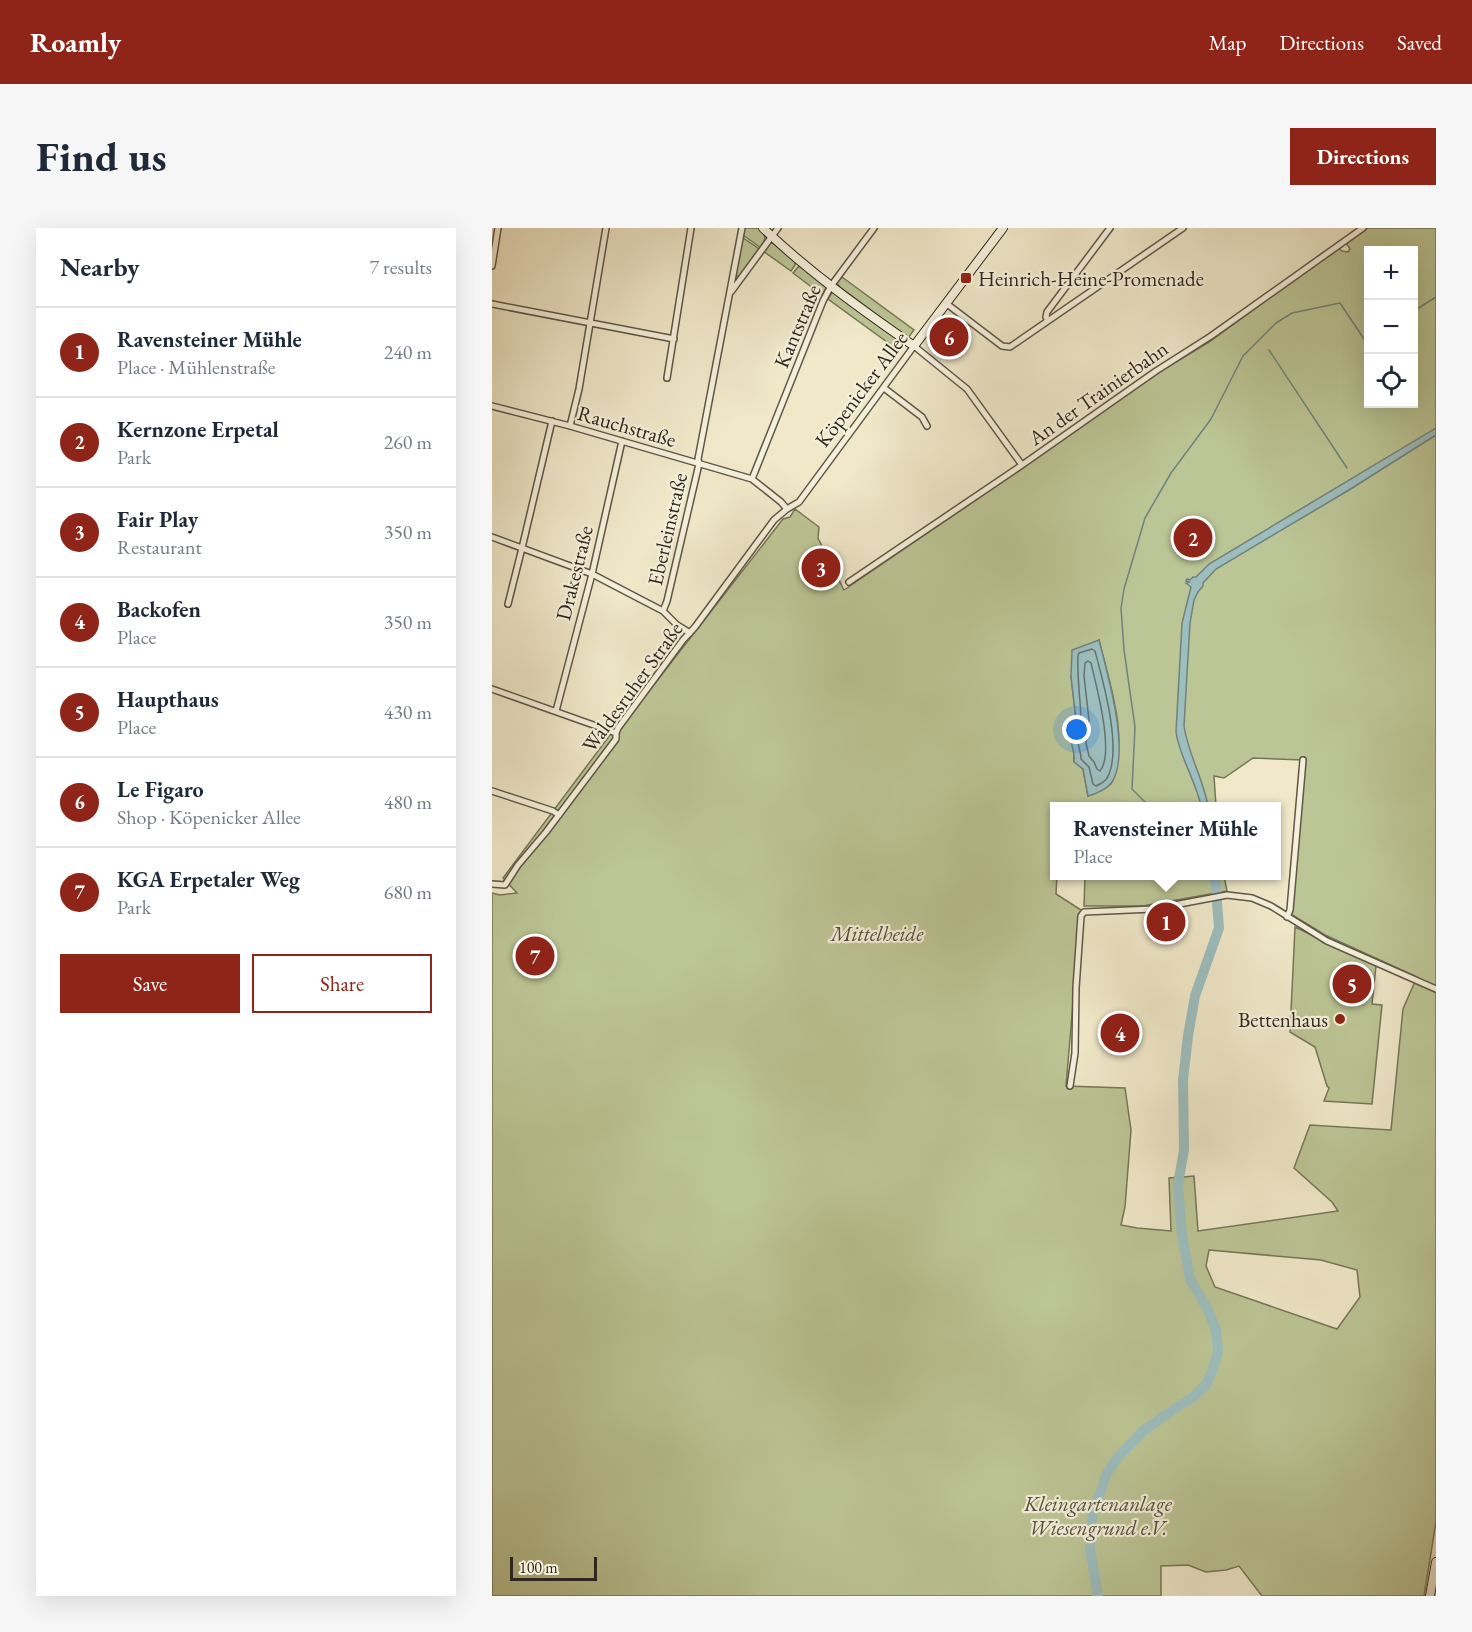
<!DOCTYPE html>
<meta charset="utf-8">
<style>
body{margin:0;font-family:"EB Garamond",serif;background:#f6f6f7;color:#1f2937}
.controls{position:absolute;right:18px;top:18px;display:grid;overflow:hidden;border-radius:0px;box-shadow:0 6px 24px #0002}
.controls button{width:54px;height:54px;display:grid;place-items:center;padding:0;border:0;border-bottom:2px solid #e0e1e3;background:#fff;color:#1f2937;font:30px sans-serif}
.scale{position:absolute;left:18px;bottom:15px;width:87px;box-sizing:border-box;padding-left:6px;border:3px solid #2f271d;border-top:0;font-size:16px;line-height:21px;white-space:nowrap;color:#2f271d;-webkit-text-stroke:4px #f5f0dc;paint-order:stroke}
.you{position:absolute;left:585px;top:502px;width:21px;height:21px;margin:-15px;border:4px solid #fff;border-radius:50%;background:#1a73e8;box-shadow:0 0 0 9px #1a73e833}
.badge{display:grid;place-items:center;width:39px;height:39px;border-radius:50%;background:#8f2418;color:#fff;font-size:20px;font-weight:700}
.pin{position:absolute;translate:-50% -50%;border:3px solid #fff;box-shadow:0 2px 6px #0006}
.popup{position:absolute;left:558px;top:574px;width:231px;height:78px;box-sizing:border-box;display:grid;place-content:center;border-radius:0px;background:#fff;filter:drop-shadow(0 2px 4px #0005);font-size:20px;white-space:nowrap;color:#747a83}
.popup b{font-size:22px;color:#1f2937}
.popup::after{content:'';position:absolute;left:50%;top:100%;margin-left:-12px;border:12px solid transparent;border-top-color:#fff}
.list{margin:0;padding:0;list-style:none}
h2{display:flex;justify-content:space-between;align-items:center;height:78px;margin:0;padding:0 24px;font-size:26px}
h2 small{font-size:20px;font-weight:400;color:#747a83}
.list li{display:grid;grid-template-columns:39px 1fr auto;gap:18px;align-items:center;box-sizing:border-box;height:90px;padding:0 24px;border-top:2px solid #e0e1e3}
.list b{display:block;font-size:22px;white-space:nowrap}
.list p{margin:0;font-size:20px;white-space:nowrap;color:#747a83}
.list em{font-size:20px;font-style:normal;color:#747a83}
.actions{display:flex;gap:12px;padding:18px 24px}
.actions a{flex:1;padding:14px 0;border:2px solid #8f2418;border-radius:0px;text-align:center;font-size:21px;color:#8f2418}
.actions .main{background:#8f2418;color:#fff}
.icon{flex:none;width:33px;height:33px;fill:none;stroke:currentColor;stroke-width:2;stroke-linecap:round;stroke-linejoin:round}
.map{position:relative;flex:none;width:944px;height:1368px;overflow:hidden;border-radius:0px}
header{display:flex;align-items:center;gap:36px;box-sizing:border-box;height:84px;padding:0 30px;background:#8f2418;color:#fff}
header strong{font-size:28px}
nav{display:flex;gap:33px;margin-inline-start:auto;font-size:21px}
.intro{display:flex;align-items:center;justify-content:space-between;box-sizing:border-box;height:144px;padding:0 36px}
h1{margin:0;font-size:42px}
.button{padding:15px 27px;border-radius:0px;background:#8f2418;color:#fff;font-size:21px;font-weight:700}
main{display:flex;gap:36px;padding:0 36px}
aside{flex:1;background:#fff;border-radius:0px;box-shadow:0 6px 24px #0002}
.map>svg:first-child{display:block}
.green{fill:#bcc595;stroke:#767659;stroke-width:1.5;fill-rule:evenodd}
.water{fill:#9dbebf;stroke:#71827e;stroke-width:1.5}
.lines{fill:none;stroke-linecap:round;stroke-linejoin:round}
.shore{stroke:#66726e;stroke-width:1.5}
.stream{stroke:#71827e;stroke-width:1.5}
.river{stroke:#9dbebf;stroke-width:10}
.street-casing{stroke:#5f5748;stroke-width:8}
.secondary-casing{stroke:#2f271d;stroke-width:10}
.street{stroke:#f5f0dc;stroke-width:5}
.secondary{stroke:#f5f0dc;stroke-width:8}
.poi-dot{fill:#8f2418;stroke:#f5f0dc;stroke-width:2}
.labels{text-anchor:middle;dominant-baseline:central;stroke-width:4.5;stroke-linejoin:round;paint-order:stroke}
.poi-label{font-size:21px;fill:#2f271d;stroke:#f5f0dc;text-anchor:start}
.street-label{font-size:21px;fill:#2f271d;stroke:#f5f0dc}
.park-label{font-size:21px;font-style:italic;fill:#524e3b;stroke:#f5f0dc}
</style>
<header>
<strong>Roamly</strong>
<nav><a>Map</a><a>Directions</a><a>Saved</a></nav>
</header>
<div class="intro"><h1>Find us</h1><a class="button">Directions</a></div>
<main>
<aside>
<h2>Nearby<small>7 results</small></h2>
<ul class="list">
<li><span class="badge">1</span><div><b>Ravensteiner Mühle</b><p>Place · Mühlenstraße</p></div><em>240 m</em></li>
<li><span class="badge">2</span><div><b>Kernzone Erpetal</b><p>Park</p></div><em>260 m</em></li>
<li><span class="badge">3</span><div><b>Fair Play</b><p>Restaurant</p></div><em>350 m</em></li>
<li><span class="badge">4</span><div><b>Backofen</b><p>Place</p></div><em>350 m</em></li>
<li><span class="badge">5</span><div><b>Haupthaus</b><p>Place</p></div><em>430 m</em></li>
<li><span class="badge">6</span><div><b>Le Figaro</b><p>Shop · Köpenicker Allee</p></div><em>480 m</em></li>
<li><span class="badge">7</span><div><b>KGA Erpetaler Weg</b><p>Park</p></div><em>680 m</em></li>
</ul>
<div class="actions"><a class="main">Save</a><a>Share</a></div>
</aside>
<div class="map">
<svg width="944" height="1368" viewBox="0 0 944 1368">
<rect width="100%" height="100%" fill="#f0e8c9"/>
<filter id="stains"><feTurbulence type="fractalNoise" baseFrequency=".00333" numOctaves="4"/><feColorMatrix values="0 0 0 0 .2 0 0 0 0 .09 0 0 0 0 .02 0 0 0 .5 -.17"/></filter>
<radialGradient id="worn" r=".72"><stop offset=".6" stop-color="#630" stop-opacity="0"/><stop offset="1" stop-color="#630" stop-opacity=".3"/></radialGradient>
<path class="green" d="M252 0H267C275 7 274 11 269 20L251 7Z
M876 0H944V1294L932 1368H770L747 1338 734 1342 714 1344 696 1337 669 1338V1368H0V665L8 667 25 665 11 650 127 495 153 468 291 291 298 289 303 281 327 299 326 310 352 362 526 243 664 146 717 114 846 20 850 23 856 24 858 21 854 15ZM876 22H922V176H876ZM607 412C618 457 638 512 619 556L596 568 591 541 582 534 581 499 584 492 579 448ZM761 530 811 532 797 685 833 707 925 749 911 781 899 902 818 897 802 940 840 974 846 983 706 1003 702 948 677 950 679 1003 645 1000 629 997 633 979 639 902 633 860 574 858 589 682 564 666 565 648H563V578H724L722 548 732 550ZM717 1022 829 1032 865 1042 868 1069 845 1101 723 1059 714 1038Z
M250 9 267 21 247 49 243 47Z
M278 15H282L303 32V37L299 43 271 23Z
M311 37 335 59 330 67 301 45 307 38Z
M350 49 422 102 416 110 348 59 345 55Z
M341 63 412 114 406 122 336 71Z
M593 648H732L735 663 651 678H592Z
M803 699 884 738 880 776 890 777 880 876 832 873 837 860 835 858 823 819 798 804Z"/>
<path class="water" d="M944 200V207L857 262 724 341 711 355V358L706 364 702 372 698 395 692 498C696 526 711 550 716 578H709C704 553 687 528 684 504L690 395 699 359 694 355 697 354 694 353 695 351 698 352 701 349H704L717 336Z
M607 412C615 445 639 524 620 554 615 561 604 566 596 568L591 541 582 534C583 527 582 525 580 518 579 510 581 500 584 492L579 448 580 422Z"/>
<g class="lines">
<path class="shore" d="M600 421 603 423C611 453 631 523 615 550 613 554 608 556 604 558L601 556 597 539 589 531C589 524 586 519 586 513 586 505 590 497 589 489 588 468 585 449 586 428L587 425Z
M596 433 599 435C604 457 623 525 608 543L605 541 602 534 597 528 594 515 597 492 592 448 593 435Z"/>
<path class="stream" d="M922 83 944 69
M777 122 855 240
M657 578 640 561 643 499 632 422 629 380 632 361 653 290 679 245 719 191 751 128 784 95 800 85 848 75 872 111 876 109"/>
<path class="river" d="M606 1368 598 1320V1304L601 1285 615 1245 626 1229 651 1203 684 1180 700 1170 714 1157 721 1141 726 1123 724 1102 715 1080 698 1051 690 1007 686 956 692 922 691 852 696 808 703 768 727 700 723 648"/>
<defs>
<path id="street" d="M0 38 6 0
M239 64 286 0
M0 76 182 111
M455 76 510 118 518 119 691 0
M556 93 554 89 555 84 618 0
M175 150 199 0
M392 160 430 189 435 198
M0 178 78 198 260 251 289 274 295 281
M78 198 87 161 114 0
M260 251 331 73 339 58 382 0
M0 309 100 346 171 383 185 397 198 405
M357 354 530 237 664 143 719 108 871 0
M16 376 30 320 60 193
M171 383 175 373 207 236 206 231 250 0
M0 461 124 505
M64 483 100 346 130 213
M0 563 61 583 67 587
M0 656 13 657 26 637 54 604 124 511V505L126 500 191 412 203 399 282 292 295 281 307 274 422 118 475 161 530 237
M795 689 798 682 811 532
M578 858 583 825 584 760 589 688 592 684 661 681 735 667 760 670 779 678 835 713 944 761"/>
<path id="secondary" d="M271 0C317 44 370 82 422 118L511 0
M938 1368 944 1334"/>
</defs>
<use href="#street" class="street-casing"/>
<use href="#secondary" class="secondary-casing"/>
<use href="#street" class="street"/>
<use href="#secondary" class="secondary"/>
</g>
<g class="poi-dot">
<rect x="468" y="44" width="12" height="12" rx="3"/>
<circle cx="848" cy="791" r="6"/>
</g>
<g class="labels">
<g class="poi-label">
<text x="486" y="50">Heinrich-Heine-Promenade</text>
<text x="836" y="791" text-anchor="end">Bettenhaus</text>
</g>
<g class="street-label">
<text transform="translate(305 98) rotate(-67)">Kantstraße</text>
<text transform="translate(369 161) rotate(-53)">Köpenicker Allee</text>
<text transform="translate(606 165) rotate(-35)">An der Trainierbahn</text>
<text transform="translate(135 198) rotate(16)">Rauchstraße</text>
<text transform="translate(175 301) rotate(-77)">Eberleinstraße</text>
<text transform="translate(82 345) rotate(-76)">Drakestraße</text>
<text transform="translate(140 459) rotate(-54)">Waldesruher Straße</text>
</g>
<g class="park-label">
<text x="385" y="705">Mittelheide</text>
<text x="606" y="1275">Kleingartenanlage<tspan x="606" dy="24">Wiesengrund e.V.</tspan></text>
</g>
</g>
<rect width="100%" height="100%" filter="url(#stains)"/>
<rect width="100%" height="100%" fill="url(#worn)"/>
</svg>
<div class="controls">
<button>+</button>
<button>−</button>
<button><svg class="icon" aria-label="locate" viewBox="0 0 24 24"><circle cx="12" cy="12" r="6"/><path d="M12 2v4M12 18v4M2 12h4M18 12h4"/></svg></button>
</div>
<div class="scale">100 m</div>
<div class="you"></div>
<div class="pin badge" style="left:674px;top:694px">1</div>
<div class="popup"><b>Ravensteiner Mühle</b>Place</div>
<div class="pin badge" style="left:701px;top:310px">2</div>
<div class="pin badge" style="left:329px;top:340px">3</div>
<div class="pin badge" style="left:628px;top:805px">4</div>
<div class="pin badge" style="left:860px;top:756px">5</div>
<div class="pin badge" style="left:457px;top:109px">6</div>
<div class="pin badge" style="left:43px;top:728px">7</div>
</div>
</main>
